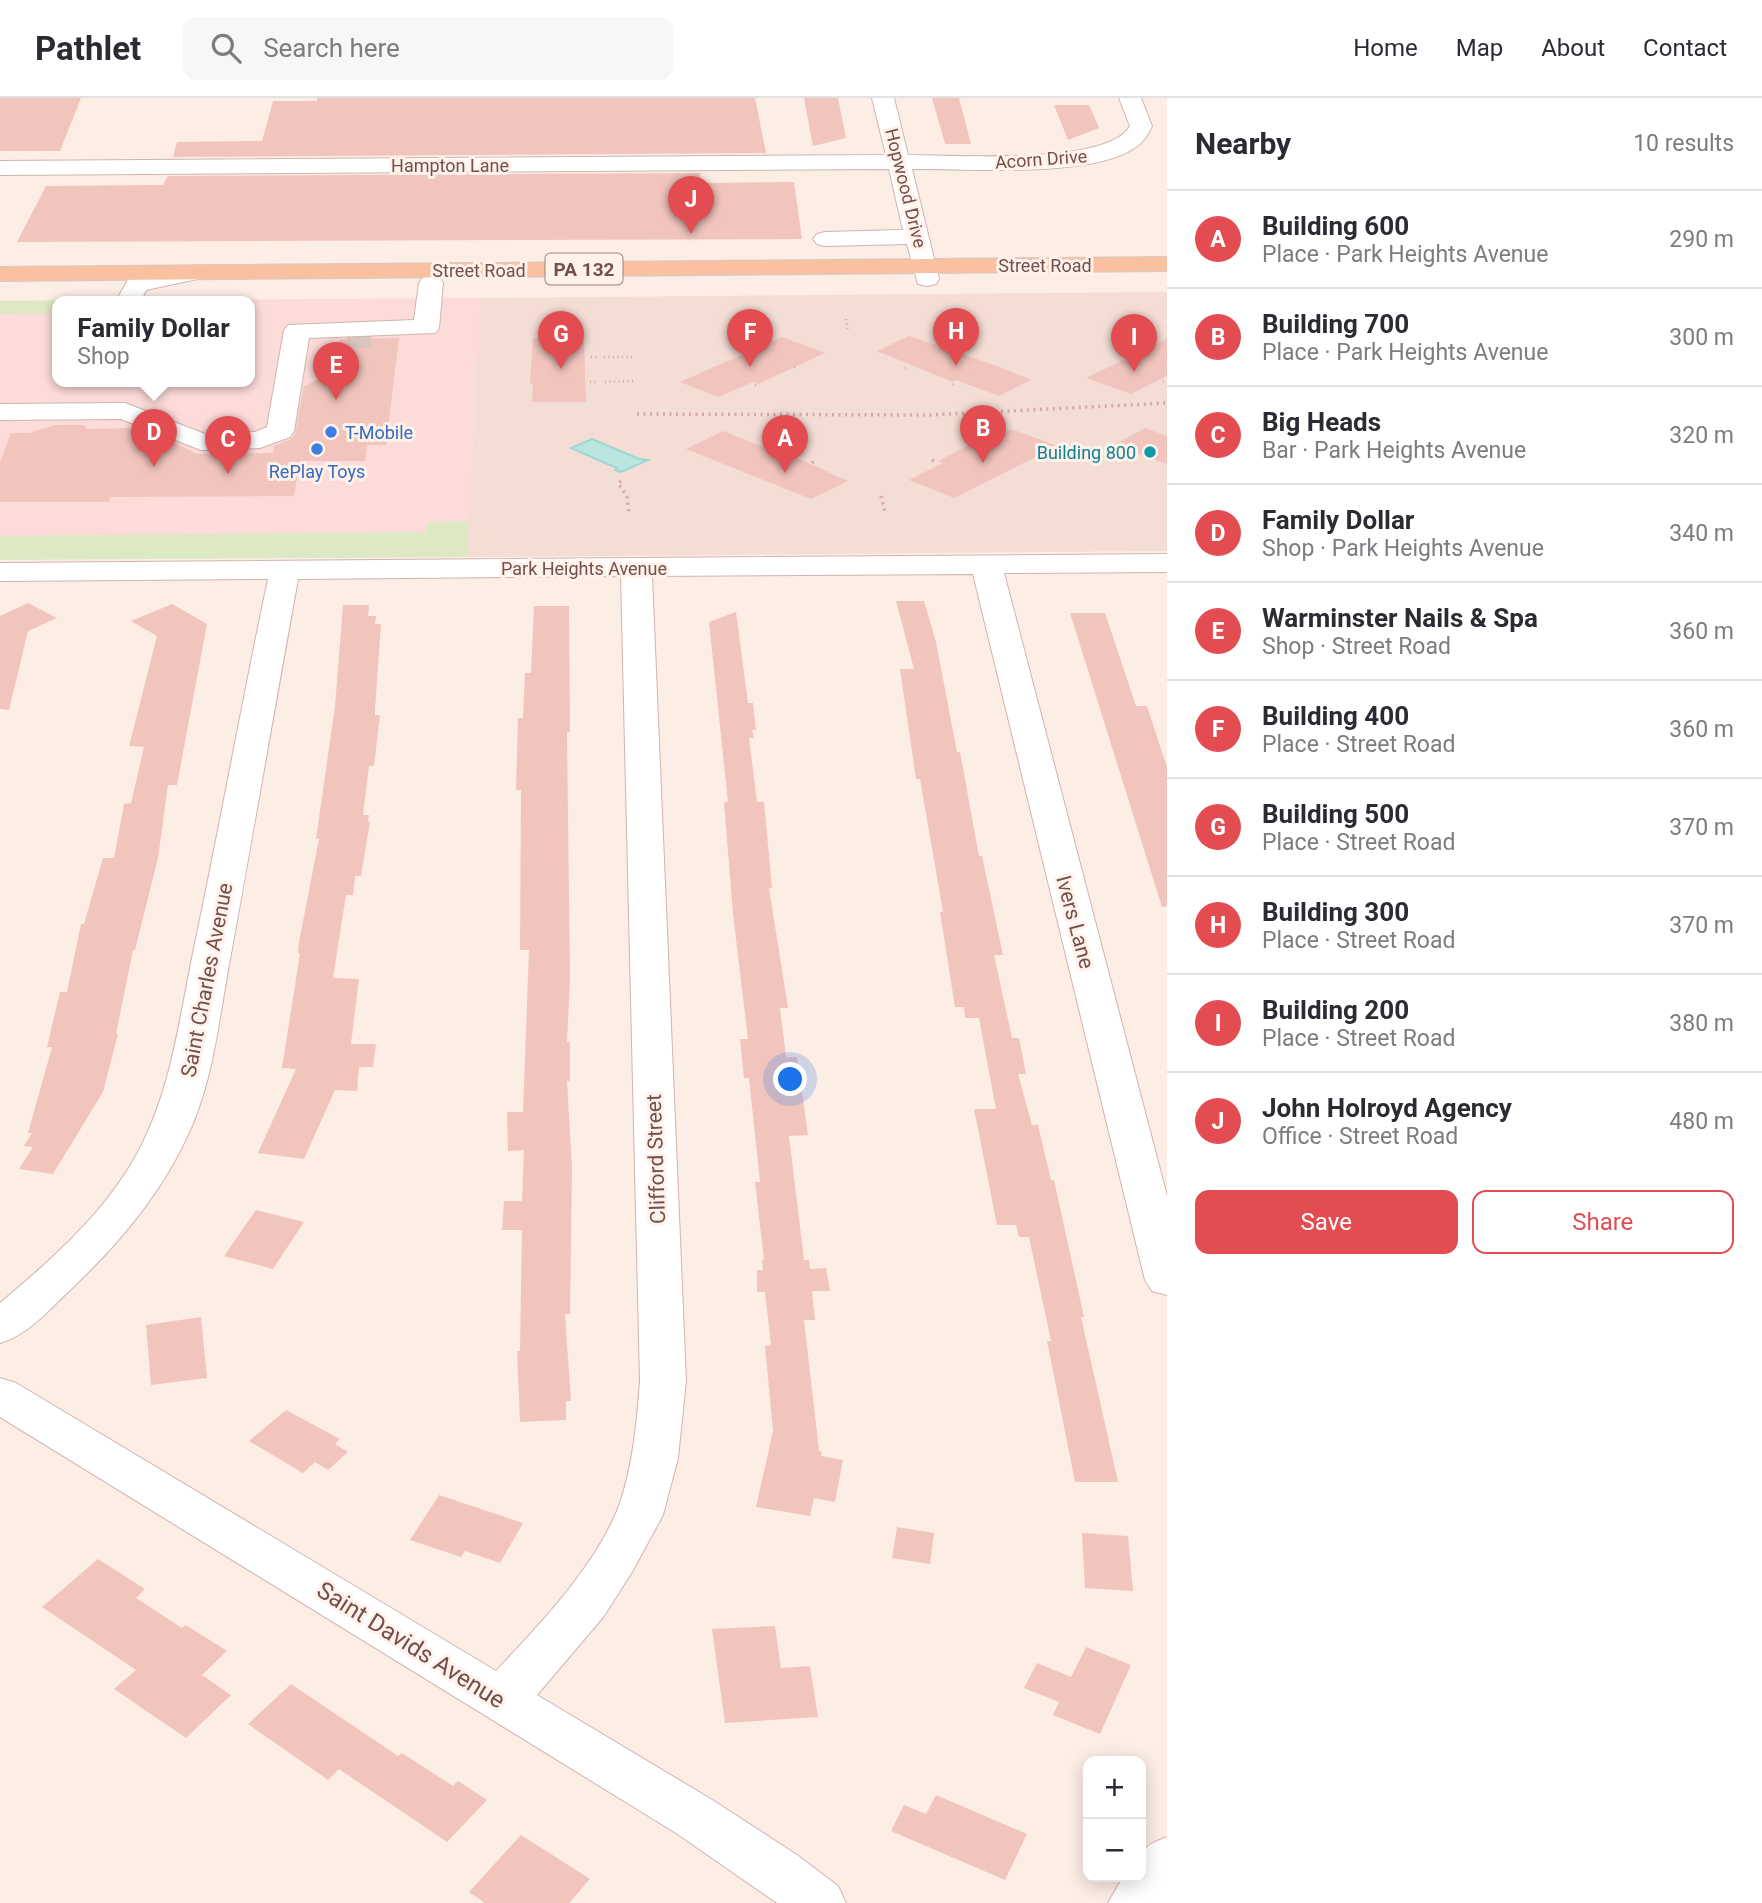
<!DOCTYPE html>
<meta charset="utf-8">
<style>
body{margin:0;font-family:Roboto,sans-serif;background:#f7f7f7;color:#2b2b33}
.controls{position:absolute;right:21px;bottom:21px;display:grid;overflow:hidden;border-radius:14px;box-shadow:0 4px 18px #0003}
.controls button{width:63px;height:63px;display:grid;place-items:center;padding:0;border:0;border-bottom:2px solid #e1e1e2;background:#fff;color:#2b2b33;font:35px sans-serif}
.you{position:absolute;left:791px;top:982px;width:24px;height:24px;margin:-18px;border:5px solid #fff;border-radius:50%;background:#1a73e8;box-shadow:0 0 0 10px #1a73e833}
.badge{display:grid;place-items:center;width:46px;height:46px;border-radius:50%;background:#e34d51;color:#fff;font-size:23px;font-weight:700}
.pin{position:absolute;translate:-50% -58px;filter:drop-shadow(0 2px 4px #0008)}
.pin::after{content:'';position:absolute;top:37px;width:24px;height:21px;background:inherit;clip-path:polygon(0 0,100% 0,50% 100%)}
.popup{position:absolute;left:52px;top:198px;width:203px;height:91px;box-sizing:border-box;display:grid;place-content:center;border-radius:14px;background:#fff;filter:drop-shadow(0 2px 5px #0005);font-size:23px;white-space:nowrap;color:#7c7c81}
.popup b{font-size:26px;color:#2b2b33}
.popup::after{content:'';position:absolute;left:50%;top:100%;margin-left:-14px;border:14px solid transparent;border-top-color:#fff}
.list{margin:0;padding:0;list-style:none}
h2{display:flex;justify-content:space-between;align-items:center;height:91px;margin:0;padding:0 28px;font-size:30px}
h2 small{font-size:23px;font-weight:400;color:#7c7c81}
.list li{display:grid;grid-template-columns:46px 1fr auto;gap:21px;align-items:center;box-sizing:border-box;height:98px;padding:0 28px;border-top:2px solid #e1e1e2}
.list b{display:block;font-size:26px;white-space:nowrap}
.list p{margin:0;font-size:23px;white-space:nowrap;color:#7c7c81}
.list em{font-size:23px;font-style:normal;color:#7c7c81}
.actions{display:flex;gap:14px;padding:21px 28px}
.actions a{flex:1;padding:16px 0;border:2px solid #e34d51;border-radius:14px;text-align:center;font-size:24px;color:#e34d51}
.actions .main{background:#e34d51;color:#fff}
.icon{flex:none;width:38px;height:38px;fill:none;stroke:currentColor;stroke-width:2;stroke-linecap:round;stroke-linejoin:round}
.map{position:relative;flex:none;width:1167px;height:1805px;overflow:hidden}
header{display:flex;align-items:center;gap:42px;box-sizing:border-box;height:98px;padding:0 35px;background:#fff;border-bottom:2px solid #e1e1e2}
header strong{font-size:33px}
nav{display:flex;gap:38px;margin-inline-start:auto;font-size:24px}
.search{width:490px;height:63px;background:#f7f7f7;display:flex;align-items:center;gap:18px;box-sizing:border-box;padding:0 24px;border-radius:14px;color:#7c7c81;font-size:26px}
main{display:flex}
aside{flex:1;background:#fff}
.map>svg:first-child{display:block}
.residential{fill:#f3ddd4}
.commercial{fill:#fcdbd9;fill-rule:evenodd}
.green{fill:#dce9c4}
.water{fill:#bae5e1;stroke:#a0d6d1;stroke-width:2}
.building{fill:#f1c5bd}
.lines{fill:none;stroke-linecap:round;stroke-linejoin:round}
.minor-tunnel{stroke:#dac6be;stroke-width:24;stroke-dasharray:24 12;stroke-linecap:butt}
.minor-casing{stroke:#cfb5af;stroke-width:2}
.major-casing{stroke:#d5cac9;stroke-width:2}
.path-far1{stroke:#d5a8a0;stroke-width:2.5;stroke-dasharray:1 3.5;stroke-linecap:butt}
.path{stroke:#d5a8a0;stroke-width:3.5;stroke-dasharray:2 4.5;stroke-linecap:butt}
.minor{fill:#fff;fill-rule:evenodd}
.major{fill:#f9c19f;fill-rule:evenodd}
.shop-dot{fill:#3f7fe0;stroke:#fff2eb;stroke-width:2.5}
.culture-dot{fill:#0f9aa8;stroke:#fff2eb;stroke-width:2.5}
.labels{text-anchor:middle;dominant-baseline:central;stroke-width:6;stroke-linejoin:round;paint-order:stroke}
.far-street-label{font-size:18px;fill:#744f4b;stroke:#fff2eb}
.far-shop-label{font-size:18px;fill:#366cbe;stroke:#fff2eb;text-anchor:start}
.far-culture-label{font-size:18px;fill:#0d838f;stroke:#fff2eb;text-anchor:end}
.shield{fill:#fff2eb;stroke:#9e807b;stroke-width:2}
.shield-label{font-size:19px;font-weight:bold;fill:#744f4b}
.street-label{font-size:21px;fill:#744f4b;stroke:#fff2eb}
.near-street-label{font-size:24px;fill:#744f4b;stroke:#fff2eb}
</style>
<header>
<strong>Pathlet</strong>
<div class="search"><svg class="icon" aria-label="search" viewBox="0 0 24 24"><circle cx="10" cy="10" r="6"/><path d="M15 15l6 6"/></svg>Search here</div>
<nav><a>Home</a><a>Map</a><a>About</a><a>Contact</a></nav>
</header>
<main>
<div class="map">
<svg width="1167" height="1805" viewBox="0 0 1167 1805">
<rect width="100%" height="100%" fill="#fcede5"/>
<path class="residential" d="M1167 194V453L467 459 480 200Z"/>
<path class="commercial" d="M480 200 467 459 0 461V203ZM58 203H250V283H58Z"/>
<path class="green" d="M90 202 116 203H58V215L0 216V203Z
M469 423 467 459 0 462V438L426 434 428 424Z"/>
<path class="water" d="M592 341 639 361 648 362 621 374 615 372 617 370 571 350Z"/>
<path class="building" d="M0 0H81L60 53H0Z
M317 0H755L766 55 173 59 177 44 262 43 273 3H317Z
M804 0H838L846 40 813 48Z
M932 0H959L971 46H945Z
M1054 7H1089L1099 30 1068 42Z
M703 75 700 76 701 85 794 84 802 141 17 144 46 88 163 87 168 78Z
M909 238 997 268 1031 282 999 298 956 282 953 284 877 253Z
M782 239 825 255 758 286 753 284 718 299 680 284Z
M399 240 386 347H367L365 363H300L294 398 110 399 109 404H0V364L11 335H29L55 327H84L87 331 129 330 160 345H175L197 356 273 355 274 348 291 341 295 336 304 288 327 278 332 248 339 245 340 241Z
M533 240H584L586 304H532L533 286H530Z
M1167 241V278L1131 296 1086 280Z
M1145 330 1167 338V366L1114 347Z
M1011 331 1057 348 954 400 909 382 943 365 938 363 971 346 977 348Z
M723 333 763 349 768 347 848 383 811 401 686 351Z
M896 503H924L936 544 957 654H960L979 758H982L1003 857H994L1012 940H1019L1026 976H1018L1032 1027H1038L1051 1082H1054L1084 1219H1081L1118 1384H1075L1047 1243H1051L1029 1139H1019L1016 1127H997L974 1011H996L979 920H965L964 909H955L940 814H943L920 681H916L900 571H914Z
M28 505 57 520 28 533 9 612 0 611V518Z
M172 506 207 526 177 687H168L158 760 135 852H133L116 936H118L103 994 53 1076 19 1071 33 1049 24 1048 32 1035H28L52 949H47L60 894H67L81 826H84L103 760H114L124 706 131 705 144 649 129 648 157 538 131 523Z
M343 507H369L368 518H376L375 526H381L375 611V617H380L374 668H369L363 717H369L368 724H370L361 778H355L353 797H346L333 880 359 881 351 946H376L373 969H359L357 993 335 992 304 1061 258 1055 296 971 282 970 300 856 298 855 299 844 319 741H316L335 608Z
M534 508H569L570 634H567L570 880 567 944H570V983H567L572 1069 570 1216H565L571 1303H566V1322L520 1324 517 1253H520L522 1132H502L504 1103H522L524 1052 508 1053 507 1014H523L529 852H520L521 692H516L518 620H523L525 575H531Z
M736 514 748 605H753L756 632H752L754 640H749L757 704H764L772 790H769L788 910H780L786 959H797L808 1037 789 1038 804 1162H809L810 1171 826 1170 830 1193H812L815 1222H804L819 1353 822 1354 821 1358 843 1362 835 1404 814 1400 810 1418 756 1409 773 1333 765 1248 771 1247 765 1194H757V1172H763L762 1162H764L755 1084H760L749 980H744L740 941H748L733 816 724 704H728L709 524Z
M1070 515H1105L1136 608H1147L1167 669V808L1162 809Z
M256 1112 304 1124 273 1171 224 1158Z
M201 1219 207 1280 151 1287 146 1227Z
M286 1312 340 1341 335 1346 348 1354 328 1372 315 1364 303 1375 249 1343Z
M439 1397 523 1425 500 1465 465 1453 461 1459 410 1442Z
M897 1429 934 1435 930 1466 892 1460Z
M1082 1435 1128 1438 1133 1493 1085 1490Z
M98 1461 145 1491 136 1500 182 1530 186 1527 227 1553 202 1577 231 1597 186 1640 114 1591 136 1572 42 1509Z
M775 1528 781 1570 810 1568 818 1619 725 1625 712 1531Z
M1086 1549 1131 1567 1100 1636 1053 1617 1059 1604 1024 1590 1037 1565 1071 1579Z
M291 1586 398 1658 402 1655 453 1688 458 1683 487 1702 447 1744 339 1671 328 1682 248 1626Z
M936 1697 1027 1736 1005 1782 891 1733 904 1707 926 1716Z
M521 1737 590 1781 569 1805H485L469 1794Z"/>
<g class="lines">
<path class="minor-tunnel" d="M347 238H371"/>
<defs>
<path id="minor" d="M872 0H894L908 57C953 57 1108 68 1130 28L1119 0H1141L1152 28C1148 36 1144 44 1136 49 1092 81 966 70 912 71L939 181 936 186 927 188 918 186 907 146 825 148 817 146 813 141 817 136 825 134 903 132 889 71 0 77V63L886 57Z
M198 167 207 169 210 174 207 179 146 192 141 203H116L128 182Z
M431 178 440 180 443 185 439 230 435 235 309 240 294 333 290 339 260 350 201 352 121 321 0 322V306L125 305 205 336 255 334 267 329 284 232 288 227 414 222 419 185 422 180Z
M1167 456V474L1004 475 1167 1098V1197L1152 1193 1145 1182 973 476 652 478 686 1283 678 1360 663 1417 632 1474 604 1518 537 1597 714 1703 797 1757 838 1788 846 1805H777L676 1735 0 1319V1280L16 1285 496 1573C540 1526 598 1466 620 1405 633 1366 637 1324 640 1283L621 478 298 481C275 606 254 731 231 856 219 918 214 984 186 1041 159 1098 117 1148 71 1191 50 1211 28 1237 0 1245V1205C49 1164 101 1118 133 1063 171 998 179 922 194 850 220 727 242 604 268 481L0 483V465Z
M1167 1739V1805H1108L1123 1779H1141C1141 1751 1141 1749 1167 1739Z"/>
<path id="major" d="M1167 159V173L0 183V169Z"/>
</defs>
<use href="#minor" class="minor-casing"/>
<use href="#major" class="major-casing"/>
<path class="path-far1" d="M846 221 848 232
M591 259H597
M604 259H633
M794 269 797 270
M905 270 909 268
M1163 283 1166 284
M590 284H598
M605 284 635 283
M755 287 758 288
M953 287 956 285"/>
<path class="path" d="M637 316 930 317 1167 305
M970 343 974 345
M765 346 769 344
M932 362 936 364
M812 365 815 363
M621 383 618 385 627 399 629 416
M881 398 885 414"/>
<use href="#minor" class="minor"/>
<use href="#major" class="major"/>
</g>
<g class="shop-dot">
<circle cx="331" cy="334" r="7"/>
<circle cx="317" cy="351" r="7"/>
</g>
<circle class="culture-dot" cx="1150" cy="354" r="7"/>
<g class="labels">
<g class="far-street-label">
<text transform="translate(1041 61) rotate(-4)">Acorn Drive</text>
<text x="450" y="67">Hampton Lane</text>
<text transform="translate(906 90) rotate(76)">Hopwood Drive</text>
<text x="1045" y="167">Street Road</text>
<text x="479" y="172">Street Road</text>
<text x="584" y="470">Park Heights Avenue</text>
</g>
<g class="far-shop-label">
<text x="345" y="334">T-Mobile</text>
<text x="317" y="373" text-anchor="middle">RePlay Toys</text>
</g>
<g class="far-culture-label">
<text x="1136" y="354">Building 800</text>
</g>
<rect class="shield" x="545.5" y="155.5" width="77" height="31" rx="5"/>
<g class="shield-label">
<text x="584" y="171">PA 132</text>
</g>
<g class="street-label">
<text transform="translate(1075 824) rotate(75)">Ivers Lane</text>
<text transform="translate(207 882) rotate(-79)">Saint Charles Avenue</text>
<text transform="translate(656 1061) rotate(-92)">Clifford Street</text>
</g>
<g class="near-street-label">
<text transform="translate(411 1547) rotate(32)">Saint Davids Avenue</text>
</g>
</g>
</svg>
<div class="controls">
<button>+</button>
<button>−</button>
</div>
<div class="you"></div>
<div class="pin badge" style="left:785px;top:375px">A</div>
<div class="pin badge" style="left:983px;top:365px">B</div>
<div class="pin badge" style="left:228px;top:376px">C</div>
<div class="pin badge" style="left:154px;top:369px">D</div>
<div class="popup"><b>Family Dollar</b>Shop</div>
<div class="pin badge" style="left:336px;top:302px">E</div>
<div class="pin badge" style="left:750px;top:269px">F</div>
<div class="pin badge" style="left:561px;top:271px">G</div>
<div class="pin badge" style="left:956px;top:268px">H</div>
<div class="pin badge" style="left:1134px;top:274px">I</div>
<div class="pin badge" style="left:691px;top:136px">J</div>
</div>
<aside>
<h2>Nearby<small>10 results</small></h2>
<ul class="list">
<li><span class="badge">A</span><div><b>Building 600</b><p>Place · Park Heights Avenue</p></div><em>290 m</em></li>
<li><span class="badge">B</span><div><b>Building 700</b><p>Place · Park Heights Avenue</p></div><em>300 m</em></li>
<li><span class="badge">C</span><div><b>Big Heads</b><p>Bar · Park Heights Avenue</p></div><em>320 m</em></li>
<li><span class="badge">D</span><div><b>Family Dollar</b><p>Shop · Park Heights Avenue</p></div><em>340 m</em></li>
<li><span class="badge">E</span><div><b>Warminster Nails &amp; Spa</b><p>Shop · Street Road</p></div><em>360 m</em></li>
<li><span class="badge">F</span><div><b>Building 400</b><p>Place · Street Road</p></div><em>360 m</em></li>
<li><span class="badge">G</span><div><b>Building 500</b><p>Place · Street Road</p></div><em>370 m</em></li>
<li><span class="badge">H</span><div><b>Building 300</b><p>Place · Street Road</p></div><em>370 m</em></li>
<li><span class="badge">I</span><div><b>Building 200</b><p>Place · Street Road</p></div><em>380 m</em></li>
<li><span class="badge">J</span><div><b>John Holroyd Agency</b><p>Office · Street Road</p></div><em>480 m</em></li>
</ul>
<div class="actions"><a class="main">Save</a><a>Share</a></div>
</aside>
</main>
